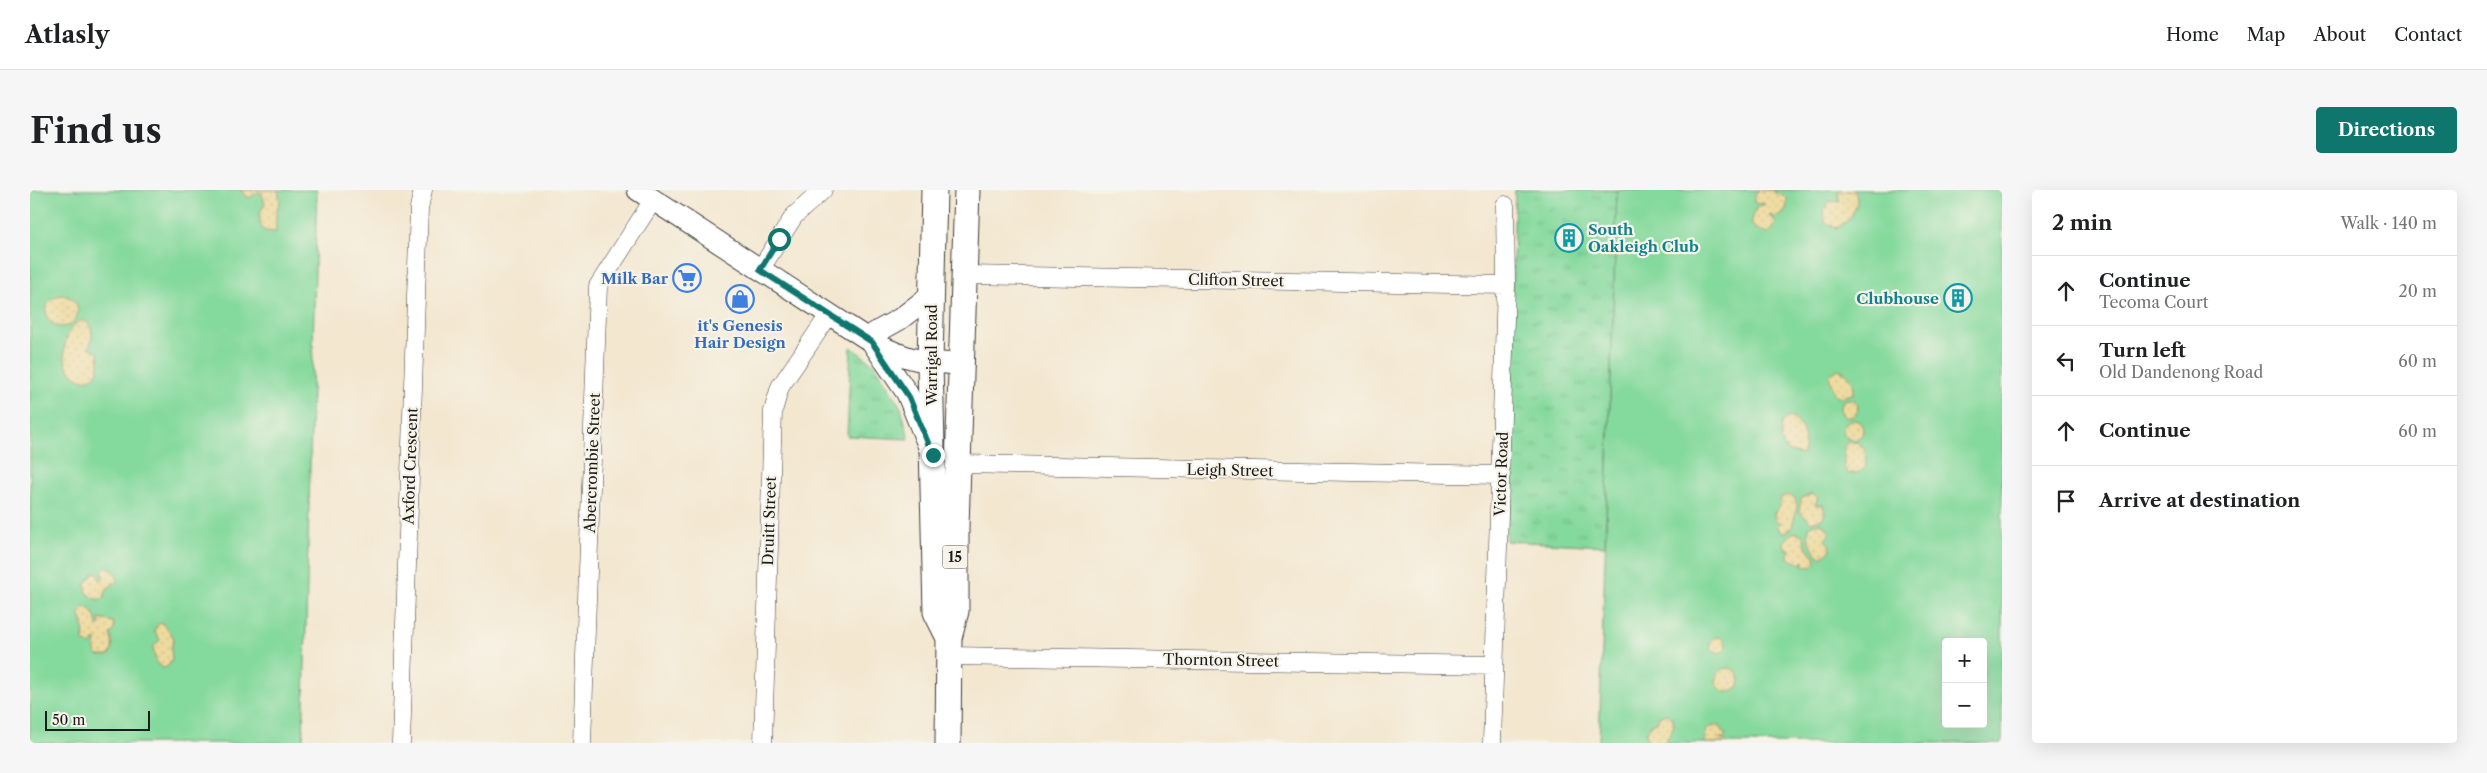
<!DOCTYPE html>
<meta charset="utf-8">
<style>
body{margin:0;font-family:"Libre Caslon Text",serif;background:#f6f6f6;color:#202124}
.controls{position:absolute;right:15px;bottom:15px;display:grid;overflow:hidden;border-radius:5px;box-shadow:0 5px 20px #0002}
.controls button{width:45px;height:45px;display:grid;place-items:center;padding:0;border:0;border-bottom:1px solid #e0e0e0;background:#fff;color:#202124;font:25px sans-serif}
.scale{position:absolute;left:15px;bottom:12px;width:105px;box-sizing:border-box;padding-left:5px;border:2px solid #1c1c1c;border-top:0;font-size:14px;line-height:18px;white-space:nowrap;color:#1c1c1c;-webkit-text-stroke:4px #f7f3e8;paint-order:stroke}
.stop{position:absolute;width:15px;height:15px;margin:-11px;border:4px solid #0f766e;border-radius:50%;background:#fff}
.stop.end{background:#0f766e;border-color:#fff;box-shadow:0 1px 5px #0008}
.list{margin:0;padding:0;list-style:none}
h2{display:flex;justify-content:space-between;align-items:center;height:65px;margin:0;padding:0 20px;font-size:21px}
h2 small{font-size:16px;font-weight:400;color:#757577}
.list li{display:grid;grid-template-columns:32px 1fr auto;gap:15px;align-items:center;box-sizing:border-box;height:70px;padding:0 20px;border-top:1px solid #e0e0e0}
.list b{display:block;font-size:19px;white-space:nowrap}
.list p{margin:0;font-size:16px;white-space:nowrap;color:#757577}
.list em{font-size:16px;font-style:normal;color:#757577}
.icon{flex:none;width:28px;height:28px;fill:none;stroke:currentColor;stroke-width:2;stroke-linecap:round;stroke-linejoin:round}
.map{position:relative;flex:none;width:1972px;height:553px;overflow:hidden;border-radius:5px}
header{display:flex;align-items:center;gap:30px;box-sizing:border-box;height:70px;padding:0 25px;background:#fff;border-bottom:1px solid #e0e0e0}
header strong{font-size:24px}
nav{display:flex;gap:28px;margin-inline-start:auto;font-size:18px}
.intro{display:flex;align-items:center;justify-content:space-between;box-sizing:border-box;height:120px;padding:0 30px}
h1{margin:0;font-size:35px}
.button{padding:12px 22px;border-radius:5px;background:#0f766e;color:#fff;font-size:18px;font-weight:700}
main{display:flex;gap:30px;padding:0 30px}
aside{flex:1;background:#fff;border-radius:5px;box-shadow:0 5px 20px #0002}
.map>svg:first-child{display:block}
.grass{fill:#84d99c;stroke:#507a5c;fill-rule:evenodd}
.sand{fill:url(#sand-dots);stroke:#857b5d}
.park{fill:url(#park-tufts);stroke:#507a5c}
.lines{fill:none;stroke-linecap:round;stroke-linejoin:round}
.minor-casing{stroke:#3c3a37;stroke-width:19}
.major-casing{stroke:#3c3a37;stroke-width:23}
.highway-casing{stroke:#3c3a37;stroke-width:27}
.minor{stroke:#fff;stroke-width:18}
.major{stroke:#fff;stroke-width:21}
.highway{stroke:#fff;stroke-width:25}
.route{stroke:#0f766e;stroke-width:6}
.labels{text-anchor:middle;dominant-baseline:central;stroke-width:4.5;stroke-linejoin:round;paint-order:stroke}
.shield{fill:#f7f3e8;stroke:#5e5c59;stroke-width:1}
.shield-label{font-size:14px;font-weight:bold;fill:#1c1c1c}
.culture-label{font-size:15px;font-weight:bold;fill:#0d838f;stroke:#f7f3e8;text-anchor:start}
.shop-label{font-size:15px;font-weight:bold;fill:#366cbe;stroke:#f7f3e8;text-anchor:end}
.street-label{font-size:15px;fill:#1c1c1c;stroke:#f7f3e8}
</style>
<header>
<strong>Atlasly</strong>
<nav><a>Home</a><a>Map</a><a>About</a><a>Contact</a></nav>
</header>
<div class="intro"><h1>Find us</h1><a class="button">Directions</a></div>
<main>
<div class="map">
<svg width="1972" height="553" viewBox="0 0 1972 553">
<defs>
<pattern id="sand-dots" width="8" height="8" patternUnits="userSpaceOnUse" patternTransform="scale(1.25)"><rect width="8" height="8" fill="#eeda9e"/><path d="M2 2h.1M6 6h.1" fill="none" stroke="#ccba88" stroke-width="1.8" stroke-linecap="round"/></pattern>
<pattern id="park-tufts" width="24" height="20" patternUnits="userSpaceOnUse" patternTransform="scale(1.25)"><rect width="24" height="20" fill="#84d99c"/><path d="M3 7l-1-3M5 7V3M7 7l1-3M15 17l-1-3M17 17v-4M19 17l1-3" fill="none" stroke="#71ba86"/></pattern>
</defs>
<rect width="100%" height="100%" fill="#f7f3e8"/>
<filter id="ink" filterUnits="userSpaceOnUse"><feTurbulence type="fractalNoise" baseFrequency=".02" numOctaves="2"/><feDisplacementMap in="SourceGraphic" scale="10" xChannelSelector="R" yChannelSelector="G"/><feConvolveMatrix kernelMatrix="1 2 1 2 8 2 1 2 1" color-interpolation-filters="sRGB"/></filter>
<filter id="wash" filterUnits="userSpaceOnUse"><feTurbulence type="fractalNoise" baseFrequency=".0096" numOctaves="4" result="noise"/><feDisplacementMap in="SourceGraphic" scale="20" xChannelSelector="R" yChannelSelector="G"/><feGaussianBlur stdDeviation="1.12" result="paint"/><feColorMatrix in="noise" values="0 0 0 0 0 0 0 0 0 0 0 0 0 0 0 0 0 1.4 0 .05"/><feComposite in="paint" operator="in"/></filter>
<g filter="url(#wash)">
<rect width="100%" height="100%" fill="#f3e7d0"/>
<path class="grass" d="M0 0H287L273 553H0Z
M1587 0H1972V553H1569ZM1916 452H1953V534H1916Z"/>
<path class="sand" d="M210 0H248L250 10 246 24V42L235 41 230 35V22L235 14 232 4 229 2 219 8Z
M1728 0H1745V4L1753 5 1757 8C1758 18 1756 25 1745 27L1739 25 1746 32 1743 39 1738 43 1725 39 1721 33 1726 18 1735 14 1724 13V7Z
M1810 0H1824C1833 14 1819 33 1806 38L1795 32 1794 20 1799 11 1810 12 1808 5Z
M16 121a16 16 0 1 1 32 0a16 16 0 1 1-32 0Z
M54 130C63 135 64 148 59 157L68 163C71 175 69 189 54 190 23 183 33 132 54 130Z
M1808 179C1819 182 1826 193 1823 204L1810 207 1804 204 1799 186Z
M1810 218a9 9 0 1 1 18 0a9 9 0 1 1-18 0Z
M1758 227C1773 229 1779 254 1772 265L1757 261 1751 251 1752 233Z
M1813 240a10 10 0 1 1 20 0a10 10 0 1 1-20 0Z
M1827 252 1835 260 1836 276 1830 282 1818 284 1814 277V256L1817 253Z
M1782 304 1788 308 1785 315H1793L1795 324 1792 329 1781 332 1769 321 1771 308Z
M1758 305 1765 308 1767 316 1762 338 1754 343 1749 340 1748 336 1751 333 1745 331 1744 323 1749 317 1751 308Z
M1791 333 1799 340V347L1794 349 1799 353 1801 360 1791 367C1782 361 1775 347 1780 336Z
M1763 342 1773 345 1777 359 1785 366 1786 373 1782 377 1774 376V371L1771 374 1758 368V363L1761 360 1755 359 1754 352Z
M75 378C82 378 88 384 87 391L77 399 74 408 67 410 57 403 55 395 64 383H68L70 390 74 389 72 382Z
M54 417C64 418 66 429 67 436L70 435 69 429 84 432V440L80 444C83 451 84 461 78 466H68C61 458 67 456 66 449L61 455 54 452 53 433 49 424Z
M132 433 144 448 141 458 142 470 137 477 133 478 126 472 123 457 130 450 124 440 128 434Z
M1680 455a8 8 0 1 1 16 0a8 8 0 1 1-16 0Z
M1686 490a12 12 0 1 1 24 0a12 12 0 1 1-24 0Z
M1637 524 1643 528 1644 535 1635 553H1618L1616 543 1622 533 1627 532 1629 526Z
M1688 535 1696 544 1695 547 1689 549 1694 550 1697 553H1675L1676 539Z"/>
<path class="park" d="M1485 0H1587L1575 356 1476 351Z
M821 157 845 175 871 218 879 249 817 246Z"/>
</g>
<g filter="url(#ink)">
<g class="lines">
<defs>
<path id="minor" d="M730 80 764 26 793 0
M935 85 1476 95
M930 274 1471 285
M918 466 1464 475
M371 553 389 18 393 0
M552 553 568 96 623 10
M733 553 743 221 750 197 799 125
M1462 553 1476 95 1475 15"/>
<path id="major" d="M608 0 836 148 870 129 901 105
M842 152 877 203 899 257
M842 152C877 170 894 173 933 174"/>
<path id="highway" d="M904 0 900 173 906 422 919 448
M918 553 919 448 926 421V337L937 0"/>
</defs>
<use href="#minor" class="minor-casing"/>
<use href="#major" class="major-casing"/>
<use href="#highway" class="highway-casing"/>
<use href="#minor" class="minor"/>
<use href="#major" class="major"/>
<use href="#highway" class="highway"/>
</g>
</g>
<g class="lines" filter="url(#ink)">
<path class="route" d="M749 49 730 80 842 152 879 207 903 265"/>
</g>
<defs>
<symbol id="building-ring" viewBox="-11 -11 22 22"><circle r="9.5" fill="#f7f3e8" stroke="#0f9aa8" stroke-width="1.5"/><path d="M-4-6H4V6H1V3H-1V6H-4ZM-2.5-4.3h1.7v1.8h-1.7ZM.8-4.3h1.7v1.8H.8ZM-2.5-1h1.7V.8h-1.7ZM.8-1h1.7V.8H.8Z" fill="#0f9aa8"/></symbol>
<symbol id="supermarket-ring" viewBox="-11 -11 22 22"><circle r="9.5" fill="#f7f3e8" stroke="#3f7fe0" stroke-width="1.5"/><path d="M-6-5.5h2.5l.6 2H6L4.5 2H-2.5L-4.4-4H-6ZM-1.5 3.2a1.3 1.3 0 1 0 .1 0ZM3 3.2a1.3 1.3 0 1 0 .1 0Z" fill="#3f7fe0"/></symbol>
<symbol id="shop-ring" viewBox="-11 -11 22 22"><circle r="9.5" fill="#f7f3e8" stroke="#3f7fe0" stroke-width="1.5"/><path d="M-5-2.5h2.3a2.7 3.5 0 0 1 5.4 0H5L5.5 6h-11ZM-1.5-2.5h3a1.5 2.3 0 0 0-3 0Z" fill="#3f7fe0"/></symbol>
</defs>
<g fill-rule="evenodd">
<use href="#building-ring" x="1523" y="32" width="32" height="32"/>
<use href="#supermarket-ring" x="641" y="72" width="32" height="32"/>
<use href="#building-ring" x="1912" y="92" width="32" height="32"/>
<use href="#shop-ring" x="694" y="93" width="32" height="32"/>
</g>
<g class="labels">
<rect class="shield" x="912.5" y="355.5" width="25" height="23" rx="4"/>
<g class="shield-label">
<text x="925" y="367">15</text>
</g>
<g class="culture-label">
<text x="1558" y="39">South<tspan x="1558" dy="17">Oakleigh Club</tspan></text>
<text x="1909" y="108" text-anchor="end">Clubhouse</text>
</g>
<g class="shop-label">
<text x="638" y="88">Milk Bar</text>
<text x="710" y="135" text-anchor="middle">it's Genesis<tspan x="710" dy="17">Hair Design</tspan></text>
</g>
<g class="street-label">
<text transform="translate(1206 90) rotate(1)">Clifton Street</text>
<text transform="translate(901 165) rotate(-90)">Warrigal Road</text>
<text transform="translate(562 273) rotate(-88)">Abercrombie Street</text>
<text transform="translate(380 276) rotate(-88)">Axford Crescent</text>
<text transform="translate(1200 280) rotate(1)">Leigh Street</text>
<text transform="translate(1471 284) rotate(-88)">Victor Road</text>
<text transform="translate(739 331) rotate(-88)">Druitt Street</text>
<text transform="translate(1191 470) rotate(1)">Thornton Street</text>
</g>
</g>
</svg>
<div class="controls">
<button>+</button>
<button>−</button>
</div>
<div class="scale">50 m</div>
<div class="stop" style="left:749px;top:49px"></div>
<div class="stop end" style="left:903px;top:265px"></div>
</div>
<aside>
<h2>2 min<small>Walk · 140 m</small></h2>
<ul class="list">
<li><svg class="icon" aria-label="ahead" viewBox="0 0 24 24"><path d="M12 20V5M6 11l6-6 6 6"/></svg><div><b>Continue</b><p>Tecoma Court</p></div><em>20 m</em></li>
<li><svg class="icon" aria-label="left" viewBox="0 0 24 24"><path d="M17 20v-9H6M10 6l-5 5 5 5"/></svg><div><b>Turn left</b><p>Old Dandenong Road</p></div><em>60 m</em></li>
<li><svg class="icon" aria-label="ahead" viewBox="0 0 24 24"><path d="M12 20V5M6 11l6-6 6 6"/></svg><div><b>Continue</b></div><em>60 m</em></li>
<li><svg class="icon" aria-label="arrive" viewBox="0 0 24 24"><path d="M6 21V4h12l-3 4 3 4H6"/></svg><div><b>Arrive at destination</b></div></li>
</ul>
</aside>
</main>
